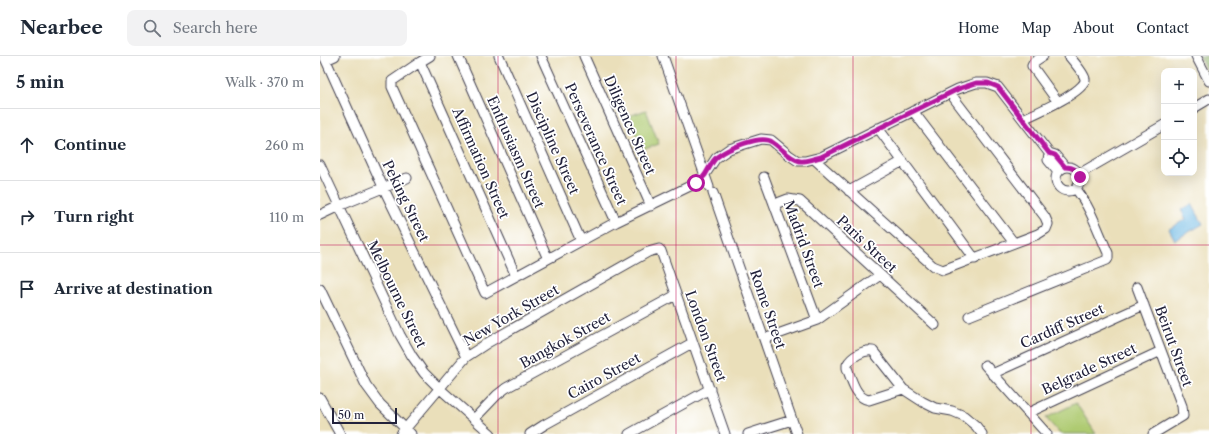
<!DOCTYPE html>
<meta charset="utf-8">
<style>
body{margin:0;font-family:"Libre Caslon Text",serif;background:#f2f2f3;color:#1f2937}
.controls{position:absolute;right:12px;top:12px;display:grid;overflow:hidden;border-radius:8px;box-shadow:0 4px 16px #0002}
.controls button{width:36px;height:36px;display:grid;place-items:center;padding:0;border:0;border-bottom:1px solid #e0e1e3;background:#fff;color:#1f2937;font:20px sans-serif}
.scale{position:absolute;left:12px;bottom:10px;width:65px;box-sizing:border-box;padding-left:4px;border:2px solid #22223b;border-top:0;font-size:11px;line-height:14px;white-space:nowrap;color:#22223b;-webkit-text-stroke:3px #fff;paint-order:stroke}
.stop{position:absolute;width:12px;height:12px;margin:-9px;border:3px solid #b5179e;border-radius:50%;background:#fff}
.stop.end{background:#b5179e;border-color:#fff;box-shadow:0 1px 4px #0008}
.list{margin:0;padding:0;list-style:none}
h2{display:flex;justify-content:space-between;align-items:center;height:52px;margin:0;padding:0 16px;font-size:17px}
h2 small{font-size:13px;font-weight:400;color:#747a83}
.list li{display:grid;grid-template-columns:26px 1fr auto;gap:12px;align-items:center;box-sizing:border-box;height:72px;padding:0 16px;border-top:1px solid #e0e1e3}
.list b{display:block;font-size:15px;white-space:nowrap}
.list em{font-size:13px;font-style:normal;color:#747a83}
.icon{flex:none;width:22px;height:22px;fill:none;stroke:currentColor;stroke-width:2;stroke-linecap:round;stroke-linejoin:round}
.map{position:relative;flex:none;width:889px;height:378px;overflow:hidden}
header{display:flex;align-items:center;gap:24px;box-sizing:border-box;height:56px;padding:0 20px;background:#fff;border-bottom:1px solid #e0e1e3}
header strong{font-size:19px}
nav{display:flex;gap:22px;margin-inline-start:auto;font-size:14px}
.search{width:280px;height:36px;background:#f2f2f3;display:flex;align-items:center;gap:10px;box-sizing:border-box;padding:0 14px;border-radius:8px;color:#747a83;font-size:15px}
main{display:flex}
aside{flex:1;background:#fff}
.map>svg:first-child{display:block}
.green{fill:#aeca71;stroke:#687656}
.forest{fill:#8aae63;stroke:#56684f}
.water{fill:#67b6e2;stroke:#446c8e}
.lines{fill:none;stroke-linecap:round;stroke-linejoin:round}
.street-casing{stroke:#403e4e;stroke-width:11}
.street{stroke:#fff;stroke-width:9}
.route{stroke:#b5179e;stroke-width:5}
.grid{fill:none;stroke:#c2185b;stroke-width:1;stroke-opacity:0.55}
.labels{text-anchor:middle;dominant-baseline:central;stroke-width:3.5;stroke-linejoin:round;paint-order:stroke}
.street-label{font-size:14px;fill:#22223b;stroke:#fff}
</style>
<header>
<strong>Nearbee</strong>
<div class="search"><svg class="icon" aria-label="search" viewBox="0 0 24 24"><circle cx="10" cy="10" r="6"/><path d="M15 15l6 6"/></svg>Search here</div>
<nav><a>Home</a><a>Map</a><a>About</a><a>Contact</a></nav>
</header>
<main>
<aside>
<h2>5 min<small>Walk · 370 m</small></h2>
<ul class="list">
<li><svg class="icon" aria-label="ahead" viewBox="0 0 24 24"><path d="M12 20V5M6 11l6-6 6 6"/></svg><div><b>Continue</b></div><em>260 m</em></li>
<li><svg class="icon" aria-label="right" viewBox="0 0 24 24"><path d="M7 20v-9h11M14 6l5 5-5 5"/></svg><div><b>Turn right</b></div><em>110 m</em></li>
<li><svg class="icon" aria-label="arrive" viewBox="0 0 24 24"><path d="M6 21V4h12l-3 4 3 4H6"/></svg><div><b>Arrive at destination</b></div></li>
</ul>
</aside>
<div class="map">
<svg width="889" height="378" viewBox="0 0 889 378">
<rect width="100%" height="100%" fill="#fff"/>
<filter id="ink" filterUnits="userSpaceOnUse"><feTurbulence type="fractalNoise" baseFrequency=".025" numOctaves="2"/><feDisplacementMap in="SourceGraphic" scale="8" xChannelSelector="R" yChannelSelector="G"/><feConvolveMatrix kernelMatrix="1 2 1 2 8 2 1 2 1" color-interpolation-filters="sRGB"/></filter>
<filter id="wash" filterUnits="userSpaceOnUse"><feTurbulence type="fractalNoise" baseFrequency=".012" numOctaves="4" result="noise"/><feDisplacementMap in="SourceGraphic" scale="16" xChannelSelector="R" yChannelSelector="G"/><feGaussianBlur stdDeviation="0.9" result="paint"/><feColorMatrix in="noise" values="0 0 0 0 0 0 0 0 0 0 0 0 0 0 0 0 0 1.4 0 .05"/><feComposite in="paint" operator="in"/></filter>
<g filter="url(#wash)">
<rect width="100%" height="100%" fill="#eadfba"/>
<path class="green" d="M326 54 339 88 322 94 309 60Z
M756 347 776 378H740L726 362Z"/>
<path class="forest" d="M879 0H889V20Z"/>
<path class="water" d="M872 148 883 168 855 184 849 173 866 163 861 154Z"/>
</g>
<g filter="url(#ink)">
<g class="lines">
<defs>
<path id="street" d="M4 0 63 131 146 301
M110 0 100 6 72 25V31L165 237 296 166 370 130 384 120 396 102 409 93 441 83 451 84 469 99 478 105H485L501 101 638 33 656 27H667L678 31 729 97 735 99 745 111
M138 0 228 203
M179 0 261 185
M221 0 296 166
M264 0 331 150
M343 0 389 131
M723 0 714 6 712 10 738 46
M876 0 889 25
M6 4 15 0
M100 6 196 220
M874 52 889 43
M593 55 694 187
M703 63C714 58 767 35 765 23 764 17 753 5 749 0
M558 72 655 203
M729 97 728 104 738 116
M494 103 613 210 623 214 718 178 726 173 728 168 725 161 630 37
M0 109 80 279 92 300 104 317 119 332 171 378
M736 123a12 12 0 1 1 24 0a12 12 0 1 1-24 0Z
M759 118 844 69
M444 121 497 264
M529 135 583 105
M393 137 477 378
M455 148 468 143 480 145 615 269
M0 159 19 150 87 122
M817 231 862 350 863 360 833 378
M0 233 46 329 60 348 91 378
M649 260 787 204 788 202V197C778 175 771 152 756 133
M444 283 497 264 560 219
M665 309 727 378
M672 318 824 249
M583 333 549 344C536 343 531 322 527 312V309C531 301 544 293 553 295L583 333 603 346 615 352 632 355 644 360 656 370 662 378
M0 342 20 378
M708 357 841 295
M154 363 177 339 186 332 356 239
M81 378 146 301 169 286 328 196 339 193 341 195 405 378
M210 378 224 369 372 287
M309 378 390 333
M428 378 472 364"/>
</defs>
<use href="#street" class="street-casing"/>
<use href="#street" class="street"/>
</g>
</g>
<g class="lines" filter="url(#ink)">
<path class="route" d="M376 127C379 124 383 122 385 119 389 113 392 105 397 101 407 93 441 78 452 86 460 91 471 104 480 105 487 106 495 102 501 101L638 33 656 27H668L678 31 729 97 735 99 745 111C753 111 758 114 760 121"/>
</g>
<path class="grid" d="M178 0V378M356 0V378M533 0V378M711 0V378M0 189H889"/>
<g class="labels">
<g class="street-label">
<text transform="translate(310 69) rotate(66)">Diligence Street</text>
<text transform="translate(233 87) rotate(66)">Discipline Street</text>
<text transform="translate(276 88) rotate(66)">Perseverance Street</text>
<text transform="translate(196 96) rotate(66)">Enthusiasm Street</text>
<text transform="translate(161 107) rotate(66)">Affirmation Street</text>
<text transform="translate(86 145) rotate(64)">Peking Street</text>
<text transform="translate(484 188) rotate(70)">Madrid Street</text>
<text transform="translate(547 188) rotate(43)">Paris Street</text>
<text transform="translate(77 238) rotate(64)">Melbourne Street</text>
<text transform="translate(448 253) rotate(71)">Rome Street</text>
<text transform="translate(191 259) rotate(-30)">New York Street</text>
<text transform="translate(742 270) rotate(-24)">Cardiff Street</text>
<text transform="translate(386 280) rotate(70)">London Street</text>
<text transform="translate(245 284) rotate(-29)">Bangkok Street</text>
<text transform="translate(854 290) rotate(70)">Beirut Street</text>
<text transform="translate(769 313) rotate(-25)">Belgrade Street</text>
<text transform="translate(284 320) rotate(-29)">Cairo Street</text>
</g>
</g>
</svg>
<div class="controls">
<button>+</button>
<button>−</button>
<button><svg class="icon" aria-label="locate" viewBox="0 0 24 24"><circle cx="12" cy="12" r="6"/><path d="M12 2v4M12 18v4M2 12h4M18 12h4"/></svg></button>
</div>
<div class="scale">50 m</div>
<div class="stop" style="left:376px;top:127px"></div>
<div class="stop end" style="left:760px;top:121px"></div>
</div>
</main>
